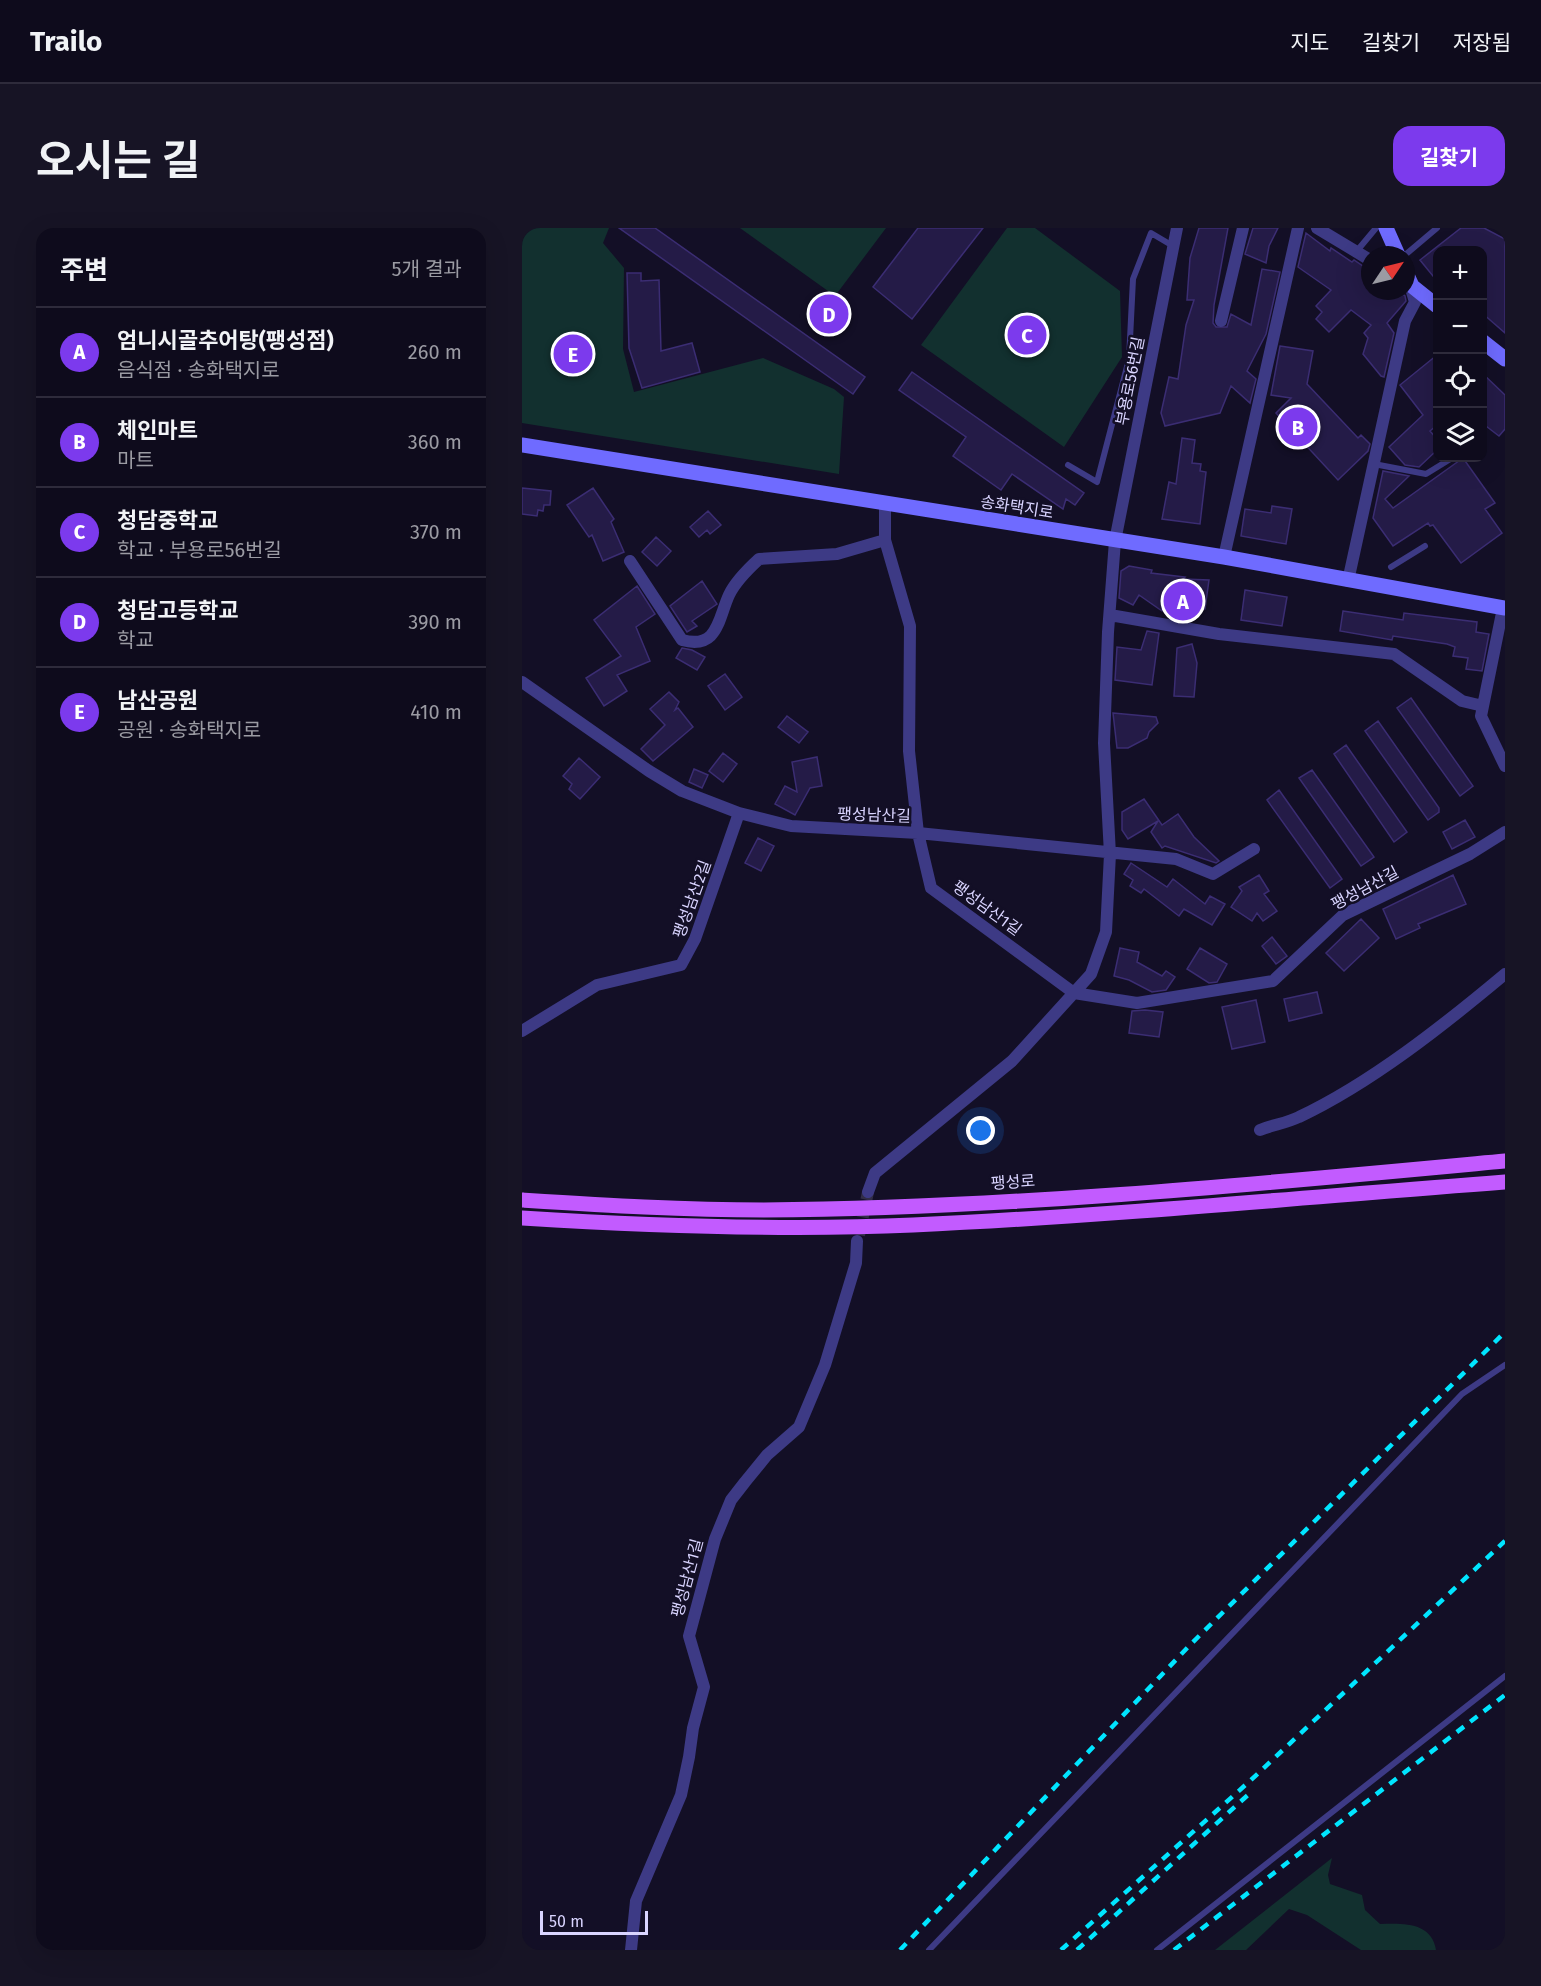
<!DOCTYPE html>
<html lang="ko">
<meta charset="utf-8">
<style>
body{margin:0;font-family:"Fira Sans","Noto Sans KR",sans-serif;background:#171425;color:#f1f3f6}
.controls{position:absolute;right:18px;top:18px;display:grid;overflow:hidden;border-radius:12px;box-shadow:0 6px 24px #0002}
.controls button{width:54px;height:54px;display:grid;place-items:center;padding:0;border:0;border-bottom:2px solid #2e2b3b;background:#0e0b1c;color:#f1f3f6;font:30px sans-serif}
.compass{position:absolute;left:839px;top:18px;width:54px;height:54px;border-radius:50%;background:#0e0b1c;box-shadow:0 6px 24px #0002;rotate:55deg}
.scale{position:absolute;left:18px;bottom:15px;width:108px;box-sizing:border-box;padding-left:6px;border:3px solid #d9d4ff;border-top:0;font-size:16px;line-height:21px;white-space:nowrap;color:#d9d4ff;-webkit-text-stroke:4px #130f26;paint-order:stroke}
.you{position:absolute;left:459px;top:903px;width:21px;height:21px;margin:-15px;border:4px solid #fff;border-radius:50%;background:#1a73e8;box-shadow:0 0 0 9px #1a73e833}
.badge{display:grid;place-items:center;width:39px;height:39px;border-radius:50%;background:#7c3aed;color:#fff;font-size:20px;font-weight:700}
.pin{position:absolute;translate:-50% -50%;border:3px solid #fff;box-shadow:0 2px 6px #0006}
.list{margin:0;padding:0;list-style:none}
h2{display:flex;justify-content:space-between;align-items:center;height:78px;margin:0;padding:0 24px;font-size:26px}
h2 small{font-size:20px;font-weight:400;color:#9b9ba3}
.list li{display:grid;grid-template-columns:39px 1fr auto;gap:18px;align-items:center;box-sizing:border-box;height:90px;padding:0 24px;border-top:2px solid #2e2b3b}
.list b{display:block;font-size:22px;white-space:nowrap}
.list p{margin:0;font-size:20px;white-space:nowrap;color:#9b9ba3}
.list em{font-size:20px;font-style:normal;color:#9b9ba3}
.icon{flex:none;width:33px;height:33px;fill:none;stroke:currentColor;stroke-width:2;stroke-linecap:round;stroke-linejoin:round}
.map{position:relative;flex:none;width:983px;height:1722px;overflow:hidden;border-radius:18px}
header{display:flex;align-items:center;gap:36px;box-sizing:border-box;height:84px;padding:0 30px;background:#0e0b1c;border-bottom:2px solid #2e2b3b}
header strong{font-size:28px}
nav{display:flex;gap:33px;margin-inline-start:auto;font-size:21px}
.intro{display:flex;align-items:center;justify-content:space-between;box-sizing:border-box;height:144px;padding:0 36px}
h1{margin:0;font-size:42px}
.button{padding:15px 27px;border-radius:18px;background:#7c3aed;color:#fff;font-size:21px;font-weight:700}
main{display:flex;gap:36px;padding:0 36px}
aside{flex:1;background:#0e0b1c;border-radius:18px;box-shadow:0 6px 24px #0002}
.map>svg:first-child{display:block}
.green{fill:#12302f}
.building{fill:#241b47;stroke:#3b2d73;stroke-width:1.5}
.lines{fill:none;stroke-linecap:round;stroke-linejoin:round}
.street-tunnel{stroke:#312d47;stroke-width:12;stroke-dasharray:12 6;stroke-linecap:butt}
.lane{stroke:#3d3a85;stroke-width:6}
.street{stroke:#3d3a85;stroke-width:12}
.secondary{stroke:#6f6bff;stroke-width:15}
.primary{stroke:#c25bff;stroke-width:15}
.rail{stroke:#00e5ff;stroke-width:4.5;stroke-dasharray:9 8;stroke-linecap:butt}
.labels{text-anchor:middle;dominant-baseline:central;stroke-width:5;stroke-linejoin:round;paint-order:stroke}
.street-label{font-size:16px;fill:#d9d4ff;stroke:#130f26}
</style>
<header>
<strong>Trailo</strong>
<nav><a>지도</a><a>길찾기</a><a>저장됨</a></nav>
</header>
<div class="intro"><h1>오시는 길</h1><a class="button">길찾기</a></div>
<main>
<aside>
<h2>주변<small>5개 결과</small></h2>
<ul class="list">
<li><span class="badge">A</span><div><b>엄니시골추어탕(팽성점)</b><p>음식점 · 송화택지로</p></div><em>260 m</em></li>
<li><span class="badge">B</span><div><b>체인마트</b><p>마트</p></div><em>360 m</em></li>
<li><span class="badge">C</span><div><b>청담중학교</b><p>학교 · 부용로56번길</p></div><em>370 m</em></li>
<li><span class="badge">D</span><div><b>청담고등학교</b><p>학교</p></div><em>390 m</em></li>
<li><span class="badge">E</span><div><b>남산공원</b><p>공원 · 송화택지로</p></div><em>410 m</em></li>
</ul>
</aside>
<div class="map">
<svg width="983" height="1722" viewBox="0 0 983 1722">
<rect width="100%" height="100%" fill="#130f26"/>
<path class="green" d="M0 0H87L81 15 102 40 101 121 112 164 241 130 312 161 322 169 317 246 0 195Z
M218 0H364L313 68Z
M485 0H513L598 63 600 129 542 219 399 117Z
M810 1630 806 1647 808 1656 840 1667 843 1682 858 1696C881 1695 910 1694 914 1722H839L785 1687 767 1681 724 1722H693Z"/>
<path class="building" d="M97 0H133L343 149 331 166Z
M396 0H461L390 91 351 59Z
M677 0H706L692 77 691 95 694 99H705L709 86 729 97 740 41 758 44 744 106 725 143 734 151 728 175 709 158 698 185 643 198 639 185 647 149 656 151 664 97 672 72H665L668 30Z
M731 0H756L747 18 744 35 723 26Z
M939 0H962L983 11V105L960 85V22H915V53L898 32Z
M784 5 808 23 809 20 830 34 832 32 848 43V63H877L883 68 884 73 865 95 872 105 862 149 859 148 841 126 846 110 842 105 849 97 829 82 807 104 794 91 800 84 794 78 809 62 776 39Z
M105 45H119V53L137 52 139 123 170 115 178 144 120 160 107 120Z
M758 118 791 123 785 156 836 210 839 207 848 216 846 223 816 252 754 185 769 170 749 167Z
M915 127V197L908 203 915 211V222L897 239 883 237 867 219 901 187 878 157Z
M390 144 562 265 553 277 544 271 541 281 490 246 479 262 431 228 444 209 377 162Z
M960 145 983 167V201L977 208 960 195Z
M660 210 673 212 670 235 679 236 678 243 684 244 678 296 640 291 647 254 654 256Z
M941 230 973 275 963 281 980 305 939 335 911 297 908 298 906 295 871 318 851 290 861 243 887 248 863 271 871 280Z
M0 260 29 263 28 277H22L21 283 16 282 15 288 0 286Z
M71 260 92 291 89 294 102 324 81 333 70 307 67 309 45 277Z
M750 278 770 281 764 316 719 308 723 281 749 285Z
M186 283 199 297 188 306 185 302 177 309 168 299Z
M134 309 149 323 135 338 120 324Z
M607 338 630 342 629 345 663 349 661 351 687 352 683 381 674 380 672 385H657V376L641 375 640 383 617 367 611 377 597 370 599 343Z
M180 353 195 376 170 393 175 398 165 404 148 378Z
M115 358 133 386 114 399 128 433 95 447 105 463 82 478 64 450 99 428 72 392Z
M723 362 765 369 760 398 719 392Z
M821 383 881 392 882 385 955 394 954 404 967 406 960 443 944 441 946 430 931 428 933 419 925 416 871 408 870 412 818 403Z
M625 403 637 405 630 457 593 452 595 419 619 422Z
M670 416 675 435 672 469 652 468 655 420Z
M160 420 170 422 183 429 175 442 154 430Z
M203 446 220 469 203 482 186 458Z
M147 464 157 474 153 482 156 480 171 499 131 533 119 521 143 497 128 481Z
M889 470 951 558 938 568 875 480Z
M591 485 634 489 636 495 627 504 625 510 606 520H595Z
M265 488 286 504 277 515 256 499Z
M856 493 917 580V584L906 592 843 503Z
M824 517 885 604 872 614 812 526Z
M201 525 215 536 201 554 187 543Z
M295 529 300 558 288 560 273 587 253 576 263 558 275 564 270 534Z
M57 530 78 549 58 571 47 561 50 556 41 548Z
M172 541 186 547 180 560 167 554Z
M790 542 852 629 839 638 777 550Z
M757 562 820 651 808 660 745 572Z
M622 571 640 597 656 586 672 609 697 633 694 635 643 618 640 620 629 604 636 593 606 611 600 602V584Z
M943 592 953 609 930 621 921 604Z
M236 610 252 618 239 643 223 635Z
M609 635 645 659 651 651 683 676 688 668 703 676 690 697 662 681 657 688 622 661 619 665 608 658 611 652 602 646Z
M737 647 747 663 742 666 755 683 741 693 735 685 730 693 709 679 720 663 717 659Z
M931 647 944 676 896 696 898 700 874 711 861 681Z
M839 691 857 710 822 743 804 725Z
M750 709 765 728 754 736 740 718Z
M598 720 617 724 615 734 640 748 644 743 653 749 644 762 630 764 607 752 592 748Z
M678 720 705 736 695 754 687 755 665 741Z
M795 764 800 785 767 793 762 771Z
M734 772 743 814 710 821 700 779Z
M623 782 641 784 637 809 607 805 610 783Z"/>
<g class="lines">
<path class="street-tunnel" d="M337 1007 346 964"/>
<path class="lane" d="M834 24 854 0
M883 27 915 0
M852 236 904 246 930 230
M546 237 575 254 607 131 611 51 629 5 651 18
M869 339 903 318
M407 1722 940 1166 983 1137
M635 1722 983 1448"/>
<path class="street" d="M795 0 848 32
M699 93 721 0
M363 276V312L388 398 387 523 396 605 409 660 552 765 615 775 751 753 821 687 948 626 983 604
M702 329 776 0
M108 333 160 412C196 422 196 391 207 367 213 354 225 342 237 331L315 326 363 312
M826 353 883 93 893 74 888 57
M981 380 959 488 983 538
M588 387 697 406 872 426 940 473 961 478
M0 454 127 543 160 563 217 585 269 598 396 605 654 631 691 646 732 621
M0 803 75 757 159 737 173 711 217 585
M738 902C750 897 765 895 777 889 849 855 922 797 983 746
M346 964 353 945 490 833 569 746 584 704 588 626 582 515 586 404 593 313 655 0
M109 1722 114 1673 159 1567 167 1529 171 1500 182 1459 167 1408 193 1311 209 1272 223 1254 245 1227 277 1199 303 1137 334 1035 335 1013"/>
<path class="secondary" d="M864 0 876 27
M884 45 890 58 915 78
M960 113 983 131
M0 217 702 329 983 380"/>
<path class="primary" d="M0 972C81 977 161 982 242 982 490 980 737 956 983 933
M0 990C130 998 261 1003 391 997 588 988 786 969 983 954"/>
<path class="rail" d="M378 1722 668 1417 983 1104
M539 1722 729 1552 983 1313
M555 1722 727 1566
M652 1722 983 1467"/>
</g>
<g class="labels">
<g class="street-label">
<text transform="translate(608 153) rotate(-79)">부용로56번길</text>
<text transform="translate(495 279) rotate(9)">송화택지로</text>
<text transform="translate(352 587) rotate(2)">팽성남산길</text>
<text transform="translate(843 660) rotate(-28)">팽성남산길</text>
<text transform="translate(170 671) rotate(-70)">팽성남산2길</text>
<text transform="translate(465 680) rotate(36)">팽성남산1길</text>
<text transform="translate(491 954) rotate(-4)">팽성로</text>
<text transform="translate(165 1350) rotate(-75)">팽성남산1길</text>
</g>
</g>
</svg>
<div class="controls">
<button>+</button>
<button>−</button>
<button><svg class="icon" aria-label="locate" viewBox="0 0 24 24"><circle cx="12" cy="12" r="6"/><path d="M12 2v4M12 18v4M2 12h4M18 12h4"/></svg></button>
<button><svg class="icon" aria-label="layers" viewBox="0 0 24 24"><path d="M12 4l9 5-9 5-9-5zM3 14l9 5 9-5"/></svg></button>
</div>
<svg class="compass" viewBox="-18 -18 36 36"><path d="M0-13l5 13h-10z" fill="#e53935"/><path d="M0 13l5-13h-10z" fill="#9b9ba3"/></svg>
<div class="scale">50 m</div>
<div class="you"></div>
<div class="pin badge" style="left:661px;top:373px">A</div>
<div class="pin badge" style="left:776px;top:199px">B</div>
<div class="pin badge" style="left:505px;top:107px">C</div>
<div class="pin badge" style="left:307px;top:86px">D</div>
<div class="pin badge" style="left:51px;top:126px">E</div>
</div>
</main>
